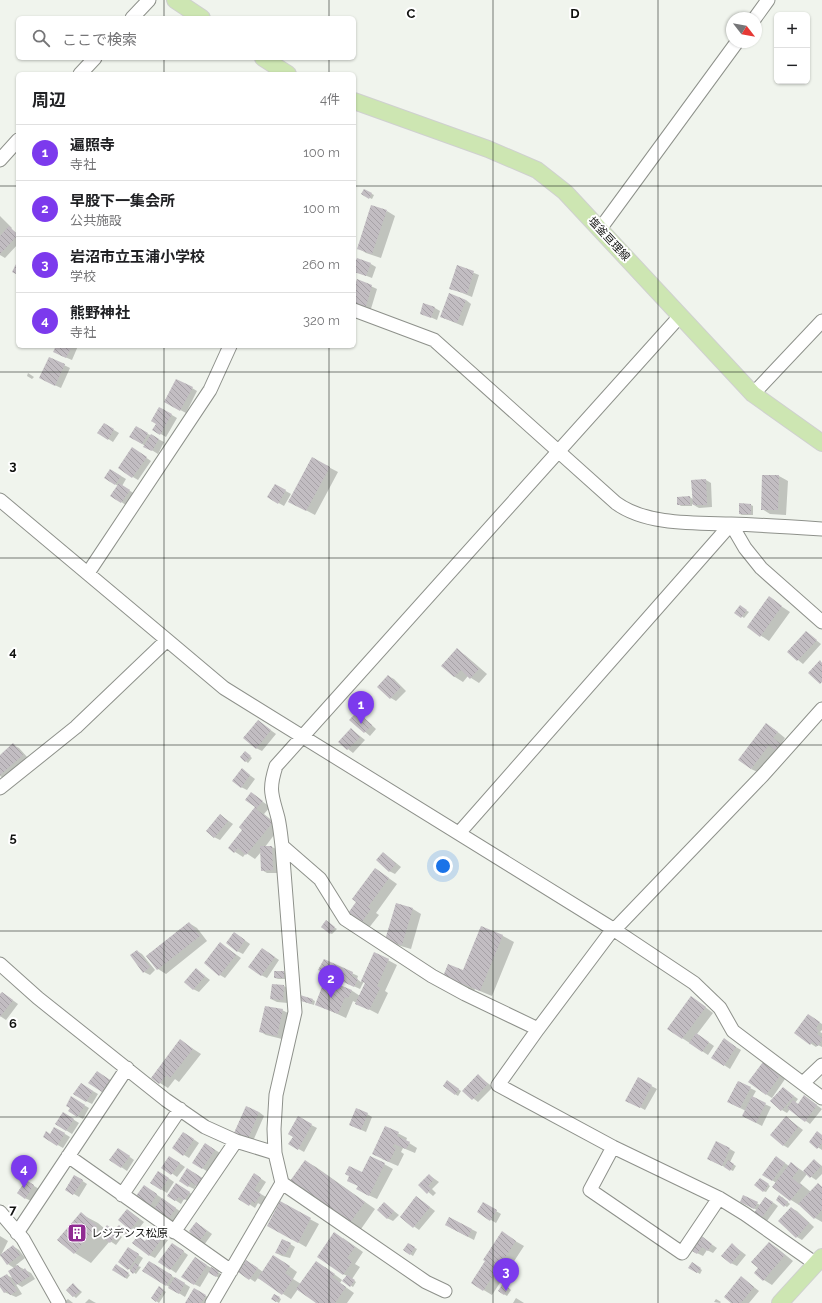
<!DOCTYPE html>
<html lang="ja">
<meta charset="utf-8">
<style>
body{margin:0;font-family:Raleway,"Noto Sans JP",sans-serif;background:#f2f2f2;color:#202124}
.controls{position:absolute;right:12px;top:12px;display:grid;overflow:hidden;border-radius:6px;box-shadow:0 1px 3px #0004}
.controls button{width:36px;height:36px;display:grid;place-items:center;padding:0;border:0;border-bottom:1px solid #e0e0e0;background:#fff;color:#202124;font:20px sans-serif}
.compass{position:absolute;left:726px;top:12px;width:36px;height:36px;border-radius:50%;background:#fff;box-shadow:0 1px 3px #0004;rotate:121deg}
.you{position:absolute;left:443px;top:866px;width:14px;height:14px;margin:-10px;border:3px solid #fff;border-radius:50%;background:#1a73e8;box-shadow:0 0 0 6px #1a73e833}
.badge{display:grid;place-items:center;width:26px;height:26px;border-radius:50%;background:#7c3aed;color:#fff;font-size:13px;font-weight:700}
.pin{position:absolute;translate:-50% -33px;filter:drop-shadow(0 1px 2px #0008)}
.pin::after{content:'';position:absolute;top:21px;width:14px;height:12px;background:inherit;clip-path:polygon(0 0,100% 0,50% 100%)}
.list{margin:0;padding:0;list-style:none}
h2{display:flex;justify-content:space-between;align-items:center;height:52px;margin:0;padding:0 16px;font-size:17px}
h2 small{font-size:13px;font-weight:400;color:#757577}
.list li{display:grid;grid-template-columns:26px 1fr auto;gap:12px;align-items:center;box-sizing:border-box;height:56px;padding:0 16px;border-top:1px solid #e0e0e0}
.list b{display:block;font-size:15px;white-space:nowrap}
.list p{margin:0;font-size:13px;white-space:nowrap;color:#757577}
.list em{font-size:13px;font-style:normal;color:#757577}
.icon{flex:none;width:22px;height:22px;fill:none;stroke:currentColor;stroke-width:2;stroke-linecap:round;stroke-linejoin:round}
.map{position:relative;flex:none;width:822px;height:1303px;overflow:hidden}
.search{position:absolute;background:#fff;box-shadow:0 1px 3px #0004;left:16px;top:16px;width:340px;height:44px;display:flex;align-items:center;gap:10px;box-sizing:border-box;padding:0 14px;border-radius:6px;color:#757577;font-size:15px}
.panel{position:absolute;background:#fff;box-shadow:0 1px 3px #0004;left:16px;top:72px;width:340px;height:276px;border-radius:6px}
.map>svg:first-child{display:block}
.shadow{fill:#0003}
.building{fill:url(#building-back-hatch)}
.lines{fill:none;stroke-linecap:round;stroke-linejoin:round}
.minor-casing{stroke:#8e918b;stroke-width:15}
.major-casing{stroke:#cfd0cf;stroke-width:18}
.minor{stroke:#fff;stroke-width:13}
.major{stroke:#cde6b2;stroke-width:16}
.grid{fill:none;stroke:#111210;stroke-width:1;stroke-opacity:0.55}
.labels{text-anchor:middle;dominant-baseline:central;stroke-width:4;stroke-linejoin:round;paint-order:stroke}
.street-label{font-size:11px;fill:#111210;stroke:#fff}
.poi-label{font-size:11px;fill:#111210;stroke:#fff;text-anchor:start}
.grid-label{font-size:13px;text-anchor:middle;font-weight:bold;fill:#111210;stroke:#fff;stroke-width:4;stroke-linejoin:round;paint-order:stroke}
</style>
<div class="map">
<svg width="822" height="1303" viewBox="0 0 822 1303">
<defs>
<pattern id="building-back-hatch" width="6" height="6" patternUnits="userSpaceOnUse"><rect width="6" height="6" fill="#c2bdc2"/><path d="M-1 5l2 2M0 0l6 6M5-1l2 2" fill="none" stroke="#a6a1a6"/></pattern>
</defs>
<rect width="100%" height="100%" fill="#f0f4ed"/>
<path class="shadow" d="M364 190 374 195 372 199 362 194Z
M387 211 395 216 381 258 366 253 358 248Z
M0 216 12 228 11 229 18 234V244L5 258 0 255Z
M371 264 376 267 372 278 354 271V268Z
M457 266 479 275 472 297 450 288Z
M358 280 377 289 370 312 354 306V291Z
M466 300 471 304 463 326 441 317Z
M435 308 440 311 437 320 421 313Z
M57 346H78L72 360 60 355Z
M64 365 70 368 61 388 46 381Z
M28 373 34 377 32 379 27 376Z
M192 388 197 391 186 413 171 405Z
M160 408 177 418 166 437 154 430 158 424Z
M109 427 119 433 113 442 99 433Z
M136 428 164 442 158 454 131 437Z
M138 452 151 461 138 480 133 477Z
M313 459 338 472 315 515 298 506Z
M111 470 126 479 122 486 135 494 127 506 112 495 118 486 106 478Z
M763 476H779L788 481 786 515 770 514 762 509Z
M706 480 711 483 712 507 699 508 692 504V506H681L678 504 690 497 694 500Z
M275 485 291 494 284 506 268 497Z
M751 505 753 506V515H742L740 514Z
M769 598 790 612 769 641 748 627Z
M742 608 749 612 744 618 736 612Z
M806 632 821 644 803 664 788 652Z
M457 650 465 655 487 674 479 683 468 676 463 682 455 677 442 666Z
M388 676 394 679 406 691 396 701 391 698 378 687Z
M362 716 376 729 370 736 351 720Z
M258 721 276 734 262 751 256 748Z
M351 729 365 740 353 753 339 742Z
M774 729 785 738 781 744 789 750 760 773 751 769Z
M13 745 19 748 28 758 5 779 0 776V756Z
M247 754 252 758 248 763 241 757Z
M247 773 255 779 247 790 241 787Z
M251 793 270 807 264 814 280 827 265 847H272L278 850V873H267L262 870 261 852 255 859 246 853 243 857 229 848 244 830 256 807Z
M220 815 233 824 220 840 214 837Z
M384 853 401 867 395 874 389 871Z
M376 869 397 884 376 913 379 915 368 929 359 925 358 902Z
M397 904 413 909 421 914 411 949 394 944 386 939Z
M189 923 197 928 207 941 166 974 158 969Z
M328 923 337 929 332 934 330 933Z
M482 927 503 936 514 942 492 996 475 989 473 993 455 985 464 972Z
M235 933 250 944 243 954 237 951Z
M220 943 241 958 225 978 220 975Z
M263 949 279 960 267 978 261 975Z
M137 951 142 954 155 970 150 975 144 972Z
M375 953 397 965 385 991 388 993 378 1014 353 1001 346 1018 316 1004 351 990 360 996 366 983 364 981 360 989 325 973 324 960 358 976 357 979 361 982Z
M196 969 210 980 199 992 193 989Z
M284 972 286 974V979H278L275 978Z
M273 985 284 986 289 989 288 1003 277 1002 271 999Z
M0 995 7 996 18 1004 6 1020 0 1016Z
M313 1000 315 1001 314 1005 302 1001Z
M700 1003 713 1013 697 1034 714 1046 708 1055 682 1038Z
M282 1010 288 1013 282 1039 266 1035 261 1032Z
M813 1018 822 1024V1030L820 1032 822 1033V1047L818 1045 816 1047 795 1033Z
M181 1041 201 1054 179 1082 175 1079 168 1088 152 1078Z
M729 1043 741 1050 730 1069 724 1065Z
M768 1067 785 1079 772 1098 766 1094Z
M102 1075 115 1083 107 1094 102 1091Z
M478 1076 493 1087 478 1102 464 1091Z
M638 1079 657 1089 645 1110 627 1100Z
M449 1083 461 1091 458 1096 455 1094Z
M86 1087 98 1094 92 1104 86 1101Z
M750 1088 756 1091 752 1098 771 1107 762 1126 743 1116 746 1111 734 1105Z
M783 1088 798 1099 795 1103 799 1105 810 1100 822 1109 810 1124 790 1109 787 1113 782 1110Z
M72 1098 89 1108 83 1119 69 1111 71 1108Z
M259 1112 264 1116 253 1141 241 1136Z
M63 1113 79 1123 72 1134 56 1124Z
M367 1114 372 1117 366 1132 350 1125Z
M786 1117 803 1130 788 1148 783 1145Z
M298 1118 317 1128 304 1152 290 1144 294 1136Z
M386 1127 407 1138 406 1141 417 1148 415 1153 403 1148 401 1152 404 1154 398 1166 382 1159Z
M55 1128 70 1137 63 1148 44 1137 51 1135Z
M822 1135V1150L810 1142Z
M189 1136 199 1143 189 1158 173 1148Z
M206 1144 220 1153 208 1172 193 1162Z
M730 1149 735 1152 730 1162 736 1166 733 1171 714 1162Z
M123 1152 134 1160 127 1171 111 1160Z
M175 1160 185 1167 177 1177 163 1167Z
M781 1160 789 1166 791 1163 804 1172 814 1160 822 1166V1174L816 1180 807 1174 800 1183 811 1192 818 1184 822 1187V1222L815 1218 800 1204 799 1205 791 1200 773 1187 776 1183 764 1174Z
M305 1161 316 1167 375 1209 361 1229 350 1223Z
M384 1164 393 1169 377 1199 366 1194 362 1174Z
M193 1172 207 1181 203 1188 197 1184 194 1189 188 1186Z
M254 1174 266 1182 259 1193 266 1197 261 1205 258 1203 255 1208 240 1198Z
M164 1175 174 1182 167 1193 151 1183Z
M429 1175 439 1182 432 1189 436 1193 433 1196 420 1185Z
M75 1176 87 1184 79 1197 66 1189Z
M762 1180 770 1186 766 1192 763 1191Z
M31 1184 39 1189 31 1201 25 1198Z
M182 1187 194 1196 190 1202 184 1199 181 1204 169 1196Z
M149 1189 181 1212 173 1223 150 1205Z
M744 1196 760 1205 771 1201 778 1206 767 1221 755 1213 757 1210 741 1202Z
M782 1197 790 1204 787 1207 777 1200Z
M422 1201 435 1211 419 1230 401 1217Z
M280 1203 319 1224 306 1247 268 1225Z
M384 1203 399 1215 393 1221 387 1218Z
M483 1203 501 1214 496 1223 478 1212Z
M791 1208 797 1211 814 1227 802 1240 797 1237Z
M128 1210 144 1222 140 1227 149 1234 147 1235 139 1229 136 1232 131 1229Z
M81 1214 98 1223 105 1229 107 1226 112 1229 122 1237 116 1245 110 1241 91 1263 75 1253Z
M450 1218 477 1232 474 1240 451 1228Z
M201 1226 212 1234 204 1245 199 1242Z
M121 1228 128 1233 126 1236 124 1234Z
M159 1234 168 1240 155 1258 149 1255 146 1242Z
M0 1236 8 1241 0 1257Z
M343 1238 363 1252 355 1264 360 1267 352 1279 356 1282 353 1287 344 1281 347 1276 343 1274Z
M510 1238 524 1246 492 1295 472 1283Z
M704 1239 717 1248 713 1253 707 1250 703 1256 697 1253Z
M769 1243 777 1248 793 1261 772 1285 764 1280 760 1268Z
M290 1244 295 1247 290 1258 282 1256 276 1253Z
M408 1244 417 1249 413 1256 404 1250Z
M733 1245 746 1255 737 1266 731 1263Z
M13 1246 19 1250 25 1258 16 1265 31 1273 35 1279 22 1287 15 1283 22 1294 16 1297 4 1292 0 1285V1280L7 1275 14 1279V1268L8 1264Z
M177 1247 188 1255 176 1273 160 1262Z
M134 1252 143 1258 138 1266 141 1267 136 1274 119 1262Z
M200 1261 221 1274 219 1278 209 1272 200 1287 194 1284Z
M282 1261 297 1272 293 1279 301 1284 325 1267 342 1280 340 1283 354 1293 347 1303H317L298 1289 291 1299 258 1278 255 1282 239 1271 252 1264 263 1272Z
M149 1262 190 1287 185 1297 144 1271Z
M692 1263 702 1270 700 1274 690 1268Z
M117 1266 130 1275 127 1279 114 1270Z
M746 1281 759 1291 749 1303H732Z
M75 1286 82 1292 76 1298 67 1290Z
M506 1286 511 1290 507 1296 499 1291Z
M159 1288 166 1292 159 1303 152 1298Z
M194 1289 211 1299 208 1303H186Z
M275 1295 281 1299 279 1303 272 1299Z
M516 1298 524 1303H513Z
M68 1299 73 1303H63Z
M89 1299 94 1302 96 1303H85Z
M716 1299 721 1302 720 1303 714 1302Z"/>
<path class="building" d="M364 189 372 193 369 199 361 194Z
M371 205 387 210 372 254 357 249Z
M9 226 18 235 0 254V236Z
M357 258 371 263 366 276 354 272V265Z
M18 260V275L12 272Z
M457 265 474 271 467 294 449 289Z
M357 279 372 285 365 310 354 306V288Z
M449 293 466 300 457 323 440 317Z
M423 303 435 307 431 318 420 314Z
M56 346H72L66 358 53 352Z
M49 357 65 364 55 386 39 378Z
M176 379 193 387 180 411 164 402Z
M159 407 172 414 160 435 152 430 156 424 151 421Z
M104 423 114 429 108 440 97 433Z
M136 426 148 433 142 444 129 437Z
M151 434 159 439 152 451 143 447Z
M132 447 147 457 132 478 118 468Z
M312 457 330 467 306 511 288 502Z
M110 469 121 476 115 485 104 478Z
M762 475H779L778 510H761Z
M706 479 707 505H693L691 480Z
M119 483 130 490 121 503 110 496Z
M275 484 286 490 278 504 267 497Z
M690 496V505H677V497Z
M739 503 751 504V514H739Z
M769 596 782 606 760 637 747 627Z
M740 605 747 610 741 618 734 613Z
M806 631 817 640 797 661 787 652Z
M457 648 479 669 470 679 461 670 454 677 441 666Z
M820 660 822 663V682L820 684 808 673Z
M388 675 401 687 390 699 377 687Z
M357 712 372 725 364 733 349 720Z
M258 720 271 730 256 749 243 738Z
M766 723 778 732 773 738 781 744 776 751 769 745 751 769 738 760Z
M351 728 360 737 347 750 338 742Z
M13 743 23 755 0 775V755Z
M245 751 251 756 245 762 240 757Z
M242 768 250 775 241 788 232 781Z
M251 792 263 801 256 809 273 822 246 855 238 848 234 853 228 848 242 830 239 827 255 807 245 800Z
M220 814 228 821 214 838 206 831Z
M260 846H272L273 870 261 871Z
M383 852 396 864 389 872 376 860Z
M375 868 389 878 368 907 371 909 359 926 346 916 356 902 352 899Z
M396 903 413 908 402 945 385 940Z
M326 920 335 927 330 934 321 927Z
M189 922 200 936 157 970 146 956Z
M481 926 503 935 480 991 463 984 462 987 442 979 448 964 463 970Z
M234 932 245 940 237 952 226 943Z
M220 942 236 955 219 976 204 963Z
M262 948 275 957 261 976 248 967Z
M137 950 150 967 143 973 130 955Z
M374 952 389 959 377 986 380 988 369 1010 355 1004 365 983 361 981Z
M324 959 353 972 352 976 358 979 354 987 318 970Z
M196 968 205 976 193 990 184 982Z
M274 971H284V978H274Z
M325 979 352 990 348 998 345 997 338 1014 315 1005Z
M272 984 284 985 283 1000 270 999Z
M2 992 13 1000 0 1017V994Z
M300 995 313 999 311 1004 298 1000Z
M691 996 706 1007 682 1039 667 1029Z
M265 1006 283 1009 277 1036 259 1032Z
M808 1014 820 1022 816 1028 819 1031 817 1034 822 1038V1040L818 1046 812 1042 810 1045 794 1033Z
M696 1033 709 1042 702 1052 689 1043Z
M724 1038 736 1047 724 1066 711 1058Z
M180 1039 193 1049 170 1078 167 1075 159 1084 151 1078Z
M763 1062 780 1076 766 1095 748 1082Z
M97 1071 110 1080 102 1092 88 1083Z
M478 1074 488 1084 472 1100 462 1091Z
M638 1077 652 1085 640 1108 625 1101Z
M447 1080 459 1089 455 1095 443 1086Z
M738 1081 751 1087 740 1108 727 1102Z
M81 1083 93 1091 86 1102 73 1094Z
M783 1087 794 1096 781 1111 770 1101Z
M804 1095 817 1105 805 1122 787 1108 793 1100 798 1104Z
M71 1096 85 1105 77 1117 68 1111 70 1108 66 1106Z
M752 1096 766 1103 756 1123 742 1116Z
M246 1106 259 1112 248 1139 234 1133Z
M356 1108 368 1113 361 1130 349 1125Z
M63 1112 74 1119 66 1131 55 1124Z
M298 1116 312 1124 298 1150 288 1144 293 1137 288 1134Z
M786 1116 798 1127 783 1146 770 1135Z
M385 1126 399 1132 397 1136 410 1142 406 1149 394 1144 393 1147 396 1148 389 1162 372 1154Z
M54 1127 65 1133 57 1146 43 1137 46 1131 50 1134Z
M817 1131 822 1135V1143L817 1149 809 1142Z
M183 1132 194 1139 183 1156 172 1148Z
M716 1141 730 1148 722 1166 707 1159Z
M205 1143 215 1150 202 1169 192 1163Z
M118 1148 130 1156 121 1168 109 1160Z
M169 1156 180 1163 171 1175 161 1168Z
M370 1156 385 1163 369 1196 356 1189 358 1186 347 1181 349 1176 345 1174 349 1166 362 1172Z
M776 1156 785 1163 772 1181 762 1175Z
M814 1159 821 1166 810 1178 803 1171Z
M305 1160 365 1202 349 1224 290 1181Z
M728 1160 734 1164 730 1171 724 1167Z
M791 1162 799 1169 792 1178 802 1186 790 1201 772 1187Z
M187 1168 202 1178 197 1186 191 1182 188 1187 179 1181Z
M158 1171 169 1178 161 1190 150 1183Z
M254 1173 261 1178 254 1190 261 1194 255 1203 252 1201 249 1206 238 1199Z
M429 1174 434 1179 428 1186 431 1189 427 1194 418 1185Z
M74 1175 83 1180 73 1195 65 1190Z
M760 1178 769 1184 763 1192 754 1185Z
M26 1180 34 1185 25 1199 17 1193Z
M176 1183 190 1192 184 1200 179 1197 175 1201 167 1196Z
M818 1183 822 1187V1210L814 1219 798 1204Z
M144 1185 157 1194 150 1206 136 1196Z
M743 1195 758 1202 754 1209 740 1202Z
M779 1195 788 1202 784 1207 776 1200Z
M416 1196 430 1207 413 1228 400 1217Z
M765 1197 773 1202 761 1219 754 1213Z
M162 1198 176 1208 167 1221 153 1210Z
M280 1201 311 1218 298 1243 267 1226Z
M384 1202 394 1211 387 1219 377 1210Z
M483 1202 497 1210 490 1221 477 1212Z
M791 1207 809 1223 796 1238 778 1221Z
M127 1209 139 1219 130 1230 118 1220Z
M81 1212 97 1226 74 1254 57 1240Z
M449 1217 472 1229 468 1237 445 1225Z
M196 1222 207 1231 198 1243 194 1239 195 1238 189 1231Z
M107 1225 117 1234 110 1243 99 1234Z
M119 1225 126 1231 124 1235 115 1229Z
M154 1229 163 1237 149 1256 132 1243 138 1236 145 1241Z
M502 1231 516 1241 483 1291 471 1283 485 1261 483 1260Z
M334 1232 355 1247 347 1258 352 1262 343 1275 317 1257Z
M699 1234 712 1244 708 1251 702 1247 697 1254 692 1251 696 1244 694 1242Z
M282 1239 291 1243 285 1255 275 1253Z
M769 1242 785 1255 763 1281 754 1273 758 1268 751 1262Z
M172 1243 184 1251 170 1270 158 1262Z
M408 1243 415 1247 410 1255 403 1250Z
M732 1243 741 1252 731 1264 721 1256Z
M13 1245 20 1255 7 1265 0 1255Z
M128 1247 139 1254 128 1270 118 1262Z
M273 1255 290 1266 285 1273 293 1279 282 1295 258 1278Z
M195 1257 207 1265 194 1285 181 1277Z
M246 1260 258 1268 249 1280 238 1272Z
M149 1261 172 1275 166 1286 142 1271Z
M316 1261 335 1274 332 1277 346 1287 335 1303H316L296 1289Z
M692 1262 701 1268 697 1273 688 1268Z
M135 1263 139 1265 133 1274 130 1271Z
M116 1264 129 1273 125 1278 112 1270Z
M18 1265 22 1271 25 1268 30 1276 16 1285 8 1271Z
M211 1267 219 1271 216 1277 209 1273Z
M7 1274 17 1291 10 1295 7 1291 4 1293 0 1287V1278Z
M347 1275 355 1280 350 1287 342 1281Z
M741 1276 754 1287 741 1303H731L724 1297Z
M175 1277 185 1283 179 1294 168 1288Z
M73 1283 80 1291 73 1297 66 1290Z
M503 1283 509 1288 504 1295 498 1291Z
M159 1286 164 1290 156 1302 151 1298Z
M194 1288 206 1295 201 1303H185Z
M274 1294 280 1297 276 1302 271 1299Z"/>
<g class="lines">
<defs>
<path id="minor" d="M132 18 149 0
M755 18 768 0
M80 74 95 58
M0 160 18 140
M600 229 737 42
M354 310 434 340 616 503C646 525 694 523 731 524 761 525 792 527 822 529
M753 394 822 321
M0 500 167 640
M88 573 210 390 230 346
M0 788 76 727 167 640 224 688 613 929 694 983 720 1008 733 1031 822 1098
M459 833 731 524 745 548 761 568 822 622
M282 846 320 879 345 919 432 976 465 994 538 1029
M0 964 38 998 166 1100 205 1127 236 1141 275 1153
M803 1083 822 1065
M613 1147 590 1190 682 1253 719 1198
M68 1156 231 1271
M122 1195 180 1109
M0 1212 23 1239 59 1303
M174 1232 236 1141
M17 1233 127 1068
M816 1264 745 1214 719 1198 613 1147 498 1085 538 1029 613 929H615L763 775 822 709
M445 1291 426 1282 282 1183 275 1153 274 1129 276 1095 295 1012 282 846C281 837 280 827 278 818 272 795 268 791 276 766L680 316
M212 1303 282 1183"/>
<path id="major" d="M175 0 202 18
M263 58 288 74
M354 101 488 149 537 170 565 192 753 394 822 443
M780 1303 822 1257"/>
</defs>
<use href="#minor" class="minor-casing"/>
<use href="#major" class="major-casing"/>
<use href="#minor" class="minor"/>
<use href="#major" class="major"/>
</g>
<path class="grid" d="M164 0V18M329 0V18M493 0V1303M658 0V1303M164 58V74M329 58V74M0 186H18M354 186H822M164 346V1303M329 346V1303M0 372H822M0 558H822M0 745H822M0 931H822M0 1117H822"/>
<defs>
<symbol id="building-square" viewBox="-11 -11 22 22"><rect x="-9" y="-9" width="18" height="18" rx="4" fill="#902c92" stroke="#fff"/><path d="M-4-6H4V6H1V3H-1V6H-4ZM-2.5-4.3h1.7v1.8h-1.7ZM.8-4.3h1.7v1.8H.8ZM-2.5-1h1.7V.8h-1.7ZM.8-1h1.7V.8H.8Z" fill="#fff"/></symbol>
</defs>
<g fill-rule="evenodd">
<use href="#building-square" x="66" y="1222" width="22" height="22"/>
</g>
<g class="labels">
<g class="street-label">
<text transform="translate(609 239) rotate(47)">塩釜亘理線</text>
</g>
<g class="poi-label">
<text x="91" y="1233">レジデンス松原</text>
</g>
</g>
<g class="grid-label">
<text x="411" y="18">C</text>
<text x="575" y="18">D</text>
<text x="13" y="470">3</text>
<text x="13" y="656">4</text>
<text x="13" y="842">5</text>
<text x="13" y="1028">6</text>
<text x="13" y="1214">7</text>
</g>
</svg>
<div class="controls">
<button>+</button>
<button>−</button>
</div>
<svg class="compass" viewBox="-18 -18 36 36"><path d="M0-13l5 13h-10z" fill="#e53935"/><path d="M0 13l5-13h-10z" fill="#757577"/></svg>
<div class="you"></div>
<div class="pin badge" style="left:361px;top:724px">1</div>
<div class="pin badge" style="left:331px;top:998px">2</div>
<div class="pin badge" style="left:506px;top:1291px">3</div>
<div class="pin badge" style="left:24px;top:1188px">4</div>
<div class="search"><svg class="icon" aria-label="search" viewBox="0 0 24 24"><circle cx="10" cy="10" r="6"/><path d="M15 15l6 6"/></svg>ここで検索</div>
<section class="panel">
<h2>周辺<small>4件</small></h2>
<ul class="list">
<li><span class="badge">1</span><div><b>遍照寺</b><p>寺社</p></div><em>100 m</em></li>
<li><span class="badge">2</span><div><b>早股下一集会所</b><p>公共施設</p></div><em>100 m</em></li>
<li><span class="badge">3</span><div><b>岩沼市立玉浦小学校</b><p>学校</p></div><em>260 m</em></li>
<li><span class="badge">4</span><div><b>熊野神社</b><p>寺社</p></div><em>320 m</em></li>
</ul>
</section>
</div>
